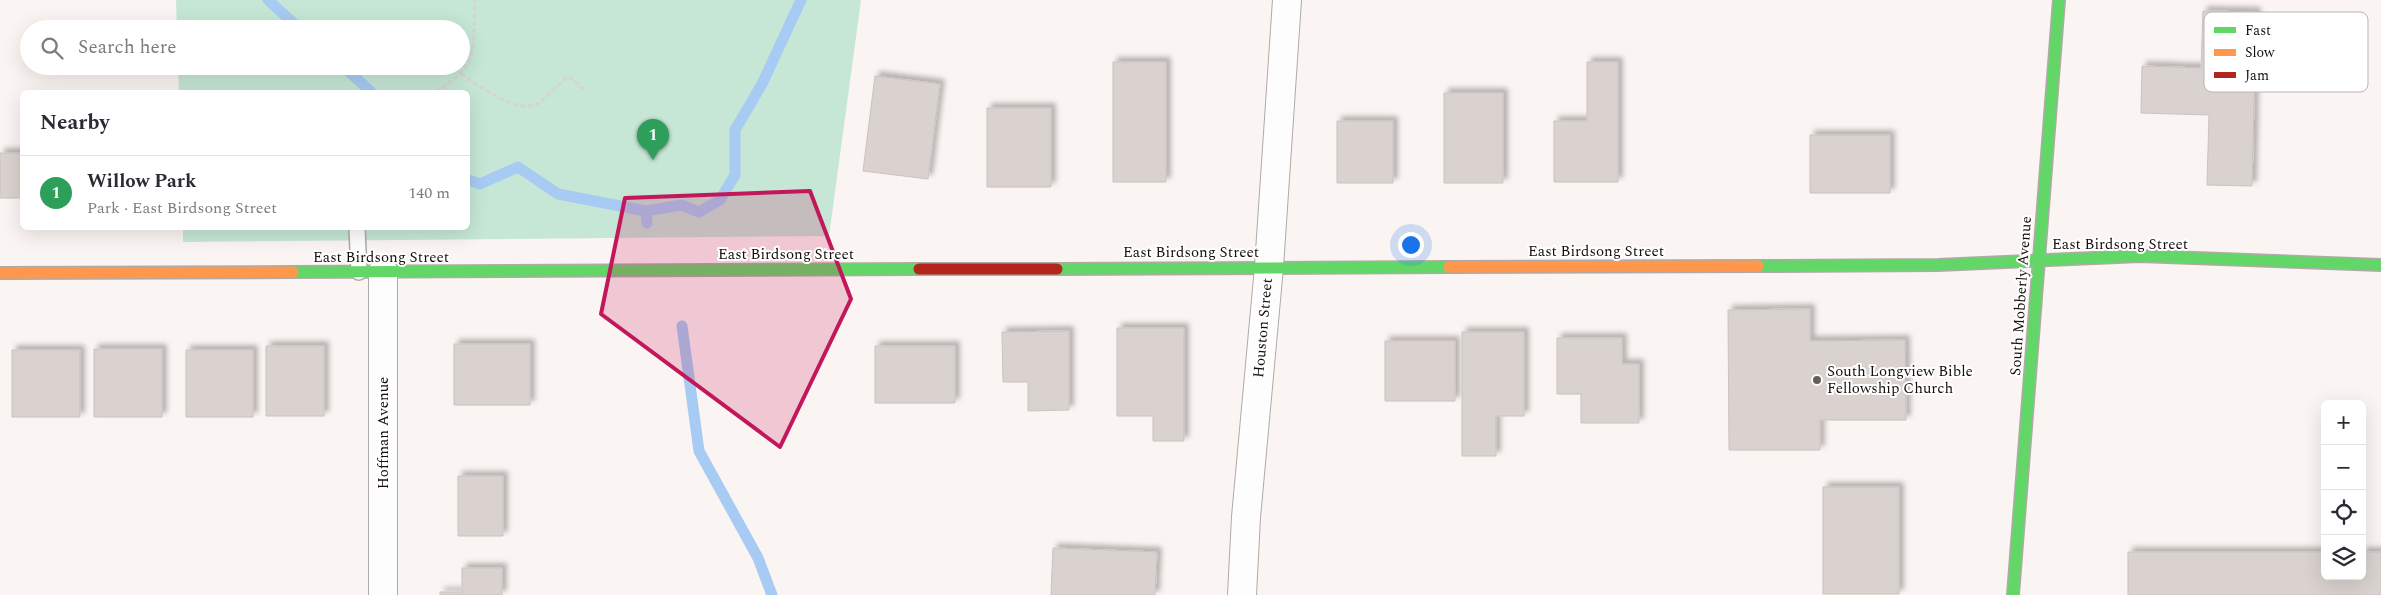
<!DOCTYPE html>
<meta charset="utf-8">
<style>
body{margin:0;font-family:Spectral,serif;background:#f7f7f7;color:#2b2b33}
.controls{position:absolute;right:15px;bottom:15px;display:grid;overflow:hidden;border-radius:8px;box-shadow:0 5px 20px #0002}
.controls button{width:45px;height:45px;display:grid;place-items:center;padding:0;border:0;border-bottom:1px solid #e1e1e2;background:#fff;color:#2b2b33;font:25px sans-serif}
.you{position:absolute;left:1410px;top:244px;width:18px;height:18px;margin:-12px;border:4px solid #fff;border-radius:50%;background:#1a73e8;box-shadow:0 0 0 8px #1a73e833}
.badge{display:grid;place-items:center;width:32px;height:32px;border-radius:50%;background:#2563eb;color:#fff;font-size:16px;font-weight:700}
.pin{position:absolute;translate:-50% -41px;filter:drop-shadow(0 1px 2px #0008)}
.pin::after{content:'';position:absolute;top:26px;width:18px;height:15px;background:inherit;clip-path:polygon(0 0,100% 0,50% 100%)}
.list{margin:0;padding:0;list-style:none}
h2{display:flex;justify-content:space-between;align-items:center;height:65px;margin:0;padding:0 20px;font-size:21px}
h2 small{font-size:16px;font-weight:400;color:#7c7c81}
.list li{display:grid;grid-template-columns:32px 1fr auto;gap:15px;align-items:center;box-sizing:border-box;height:75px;padding:0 20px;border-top:1px solid #e1e1e2}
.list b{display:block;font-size:19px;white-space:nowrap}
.list p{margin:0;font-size:16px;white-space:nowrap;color:#7c7c81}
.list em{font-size:16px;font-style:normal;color:#7c7c81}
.icon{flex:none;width:28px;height:28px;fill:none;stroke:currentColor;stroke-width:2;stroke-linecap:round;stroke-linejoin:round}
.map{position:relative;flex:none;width:2381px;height:595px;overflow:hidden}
.search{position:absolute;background:#fff;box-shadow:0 5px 20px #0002;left:20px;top:20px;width:450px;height:55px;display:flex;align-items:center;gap:12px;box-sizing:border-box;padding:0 18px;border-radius:28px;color:#7c7c81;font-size:19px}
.panel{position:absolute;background:#fff;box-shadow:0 5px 20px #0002;left:20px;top:90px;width:450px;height:140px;border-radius:8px}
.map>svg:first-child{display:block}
.green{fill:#c6e7d6}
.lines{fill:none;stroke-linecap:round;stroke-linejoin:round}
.stream{stroke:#a8cbf3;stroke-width:11}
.building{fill:#d9d2cf;stroke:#cac3c0;filter:url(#shadow)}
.lane-casing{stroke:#b0aaa7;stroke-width:18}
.street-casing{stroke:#b0aaa7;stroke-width:30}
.fast-casing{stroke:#b0aaa7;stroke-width:14}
.slow-casing{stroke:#b0aaa7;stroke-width:14}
.jam-casing{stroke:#b0aaa7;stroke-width:14}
.path{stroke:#d5d4d3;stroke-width:3;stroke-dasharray:5 2.5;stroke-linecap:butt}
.lane{stroke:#fefdfd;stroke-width:15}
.street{stroke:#fefdfd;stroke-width:28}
.fast{stroke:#63d668;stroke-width:11}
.slow{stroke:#ff974d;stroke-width:11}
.jam{stroke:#b3261e;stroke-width:11}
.marked{fill:#c2185b;fill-opacity:0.2;stroke:#c2185b;stroke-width:4;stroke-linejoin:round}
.poi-dot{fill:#655e5c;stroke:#fff;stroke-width:2}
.labels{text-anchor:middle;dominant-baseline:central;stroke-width:4;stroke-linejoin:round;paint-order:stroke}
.street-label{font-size:15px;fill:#150e0b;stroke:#fff}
.poi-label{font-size:15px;fill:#150e0b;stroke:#fff;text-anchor:start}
.key{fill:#fff;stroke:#b9b7b6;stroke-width:1}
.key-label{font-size:14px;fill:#150e0b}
</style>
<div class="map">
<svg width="2381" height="595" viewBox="0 0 2381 595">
<defs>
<filter id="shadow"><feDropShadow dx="4.5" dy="-4.5" stdDeviation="2.5" flood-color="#0004"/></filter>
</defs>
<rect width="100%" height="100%" fill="#faf4f2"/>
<path class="green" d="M176 0H861L829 236 183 242V228H468V92H179L178 66H461V29H177Z"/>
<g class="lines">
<path class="stream" d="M268 0 300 29
M343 66 371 92
M468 180 480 184 518 167 558 194 646 211 647 223
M646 211 681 205 699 212 720 200 735 175V130L762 84 801 0
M682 326 699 451 758 558 772 595"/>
</g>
<path class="building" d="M2203 11 2256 12 2252 186 2207 185 2209 115 2141 113 2142 66 2201 68Z
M1113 62H1166V182H1113Z
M1587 62H1618V182H1554V121H1587Z
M875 76 940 84 928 179 863 171Z
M1444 93H1503V183H1444Z
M987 108H1051V187H987Z
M1337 121H1393V183H1337Z
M1810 135H1890V193H1810Z
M0 153H22V198H0Z
M1810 309V341L1905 340 1906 420H1820V450H1729L1728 310Z
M1117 328H1184V441H1153V416H1117Z
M1069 331V410L1028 411V382H1003L1002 332Z
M1462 332H1524V416H1496V456H1462Z
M1557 338H1622V364H1639V423H1581V394H1557Z
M1385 341H1455V401H1385Z
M454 344H530V405H454Z
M266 346H324V416H266Z
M875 346H955V403H875Z
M94 349H162V417H94Z
M12 350H80V417H12Z
M186 350H253V417H186Z
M458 476H503V536H458Z
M1823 487H1899V594H1823Z
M1053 548 1157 552 1155 595H1051Z
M2128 552H2325V576H2362V552H2381V595H2128Z
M462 568H502V595H440V592H462Z"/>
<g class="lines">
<defs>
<path id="lane" d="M357 228 359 272"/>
<path id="street" d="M383 271V595
M1242 595 1246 517 1269 267 1287 0"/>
<path id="fast" d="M1758 266 1938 265 2140 256 2381 265
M1057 269 1449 267
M293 272 919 269
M2013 595 2059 0"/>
<path id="slow" d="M1449 267 1758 266
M0 273 293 272"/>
<path id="jam" d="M919 269H1057"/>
</defs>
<use href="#lane" class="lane-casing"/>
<use href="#street" class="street-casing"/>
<use href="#fast" class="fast-casing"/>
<use href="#slow" class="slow-casing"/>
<use href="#jam" class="jam-casing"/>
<path class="path" d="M461 74C478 85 519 116 539 103 549 95 558 84 568 76L585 90
M435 92C480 65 473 49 475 0"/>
<use href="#lane" class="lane"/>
<use href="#street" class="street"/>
<use href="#fast" class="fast"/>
<use href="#slow" class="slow"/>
<use href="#jam" class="jam"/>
</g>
<path class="marked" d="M810 191 851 299 780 447 601 314 625 198Z"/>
<circle class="poi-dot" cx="1817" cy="380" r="5"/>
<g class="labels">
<g class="street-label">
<text x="2120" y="244">East Birdsong Street</text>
<text x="1596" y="251">East Birdsong Street</text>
<text x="1191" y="252">East Birdsong Street</text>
<text x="786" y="254">East Birdsong Street</text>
<text x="381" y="257">East Birdsong Street</text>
<text transform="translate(2021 296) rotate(-86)">South Mobberly Avenue</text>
<text transform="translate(1263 328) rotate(-85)">Houston Street</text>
<text transform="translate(383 433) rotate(-90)">Hoffman Avenue</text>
</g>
<g class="poi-label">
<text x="1827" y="371">South Longview Bible<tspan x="1827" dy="17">Fellowship Church</tspan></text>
</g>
</g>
<rect x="2204" y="12" width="164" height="80" rx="8" class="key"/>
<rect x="2214" y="27" width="22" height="6" fill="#63d668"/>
<rect x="2214" y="49" width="22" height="7" fill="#ff974d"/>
<rect x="2214" y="72" width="22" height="6" fill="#b3261e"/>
<g class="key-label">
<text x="2245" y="35">Fast</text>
<text x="2245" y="57">Slow</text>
<text x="2245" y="80">Jam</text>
</g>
</svg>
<div class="controls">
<button>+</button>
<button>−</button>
<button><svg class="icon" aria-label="locate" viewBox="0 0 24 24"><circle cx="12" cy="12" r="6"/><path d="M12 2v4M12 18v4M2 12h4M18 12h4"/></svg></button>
<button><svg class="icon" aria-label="layers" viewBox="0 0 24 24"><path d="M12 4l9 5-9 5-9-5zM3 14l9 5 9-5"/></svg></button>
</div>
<div class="you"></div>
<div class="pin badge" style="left:653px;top:160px;background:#2e9e5b">1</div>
<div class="search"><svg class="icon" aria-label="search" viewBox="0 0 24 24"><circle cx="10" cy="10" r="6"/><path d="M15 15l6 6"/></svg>Search here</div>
<section class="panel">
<h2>Nearby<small></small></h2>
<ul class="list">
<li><span class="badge" style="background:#2e9e5b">1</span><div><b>Willow Park</b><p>Park · East Birdsong Street</p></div><em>140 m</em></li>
</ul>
</section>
</div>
